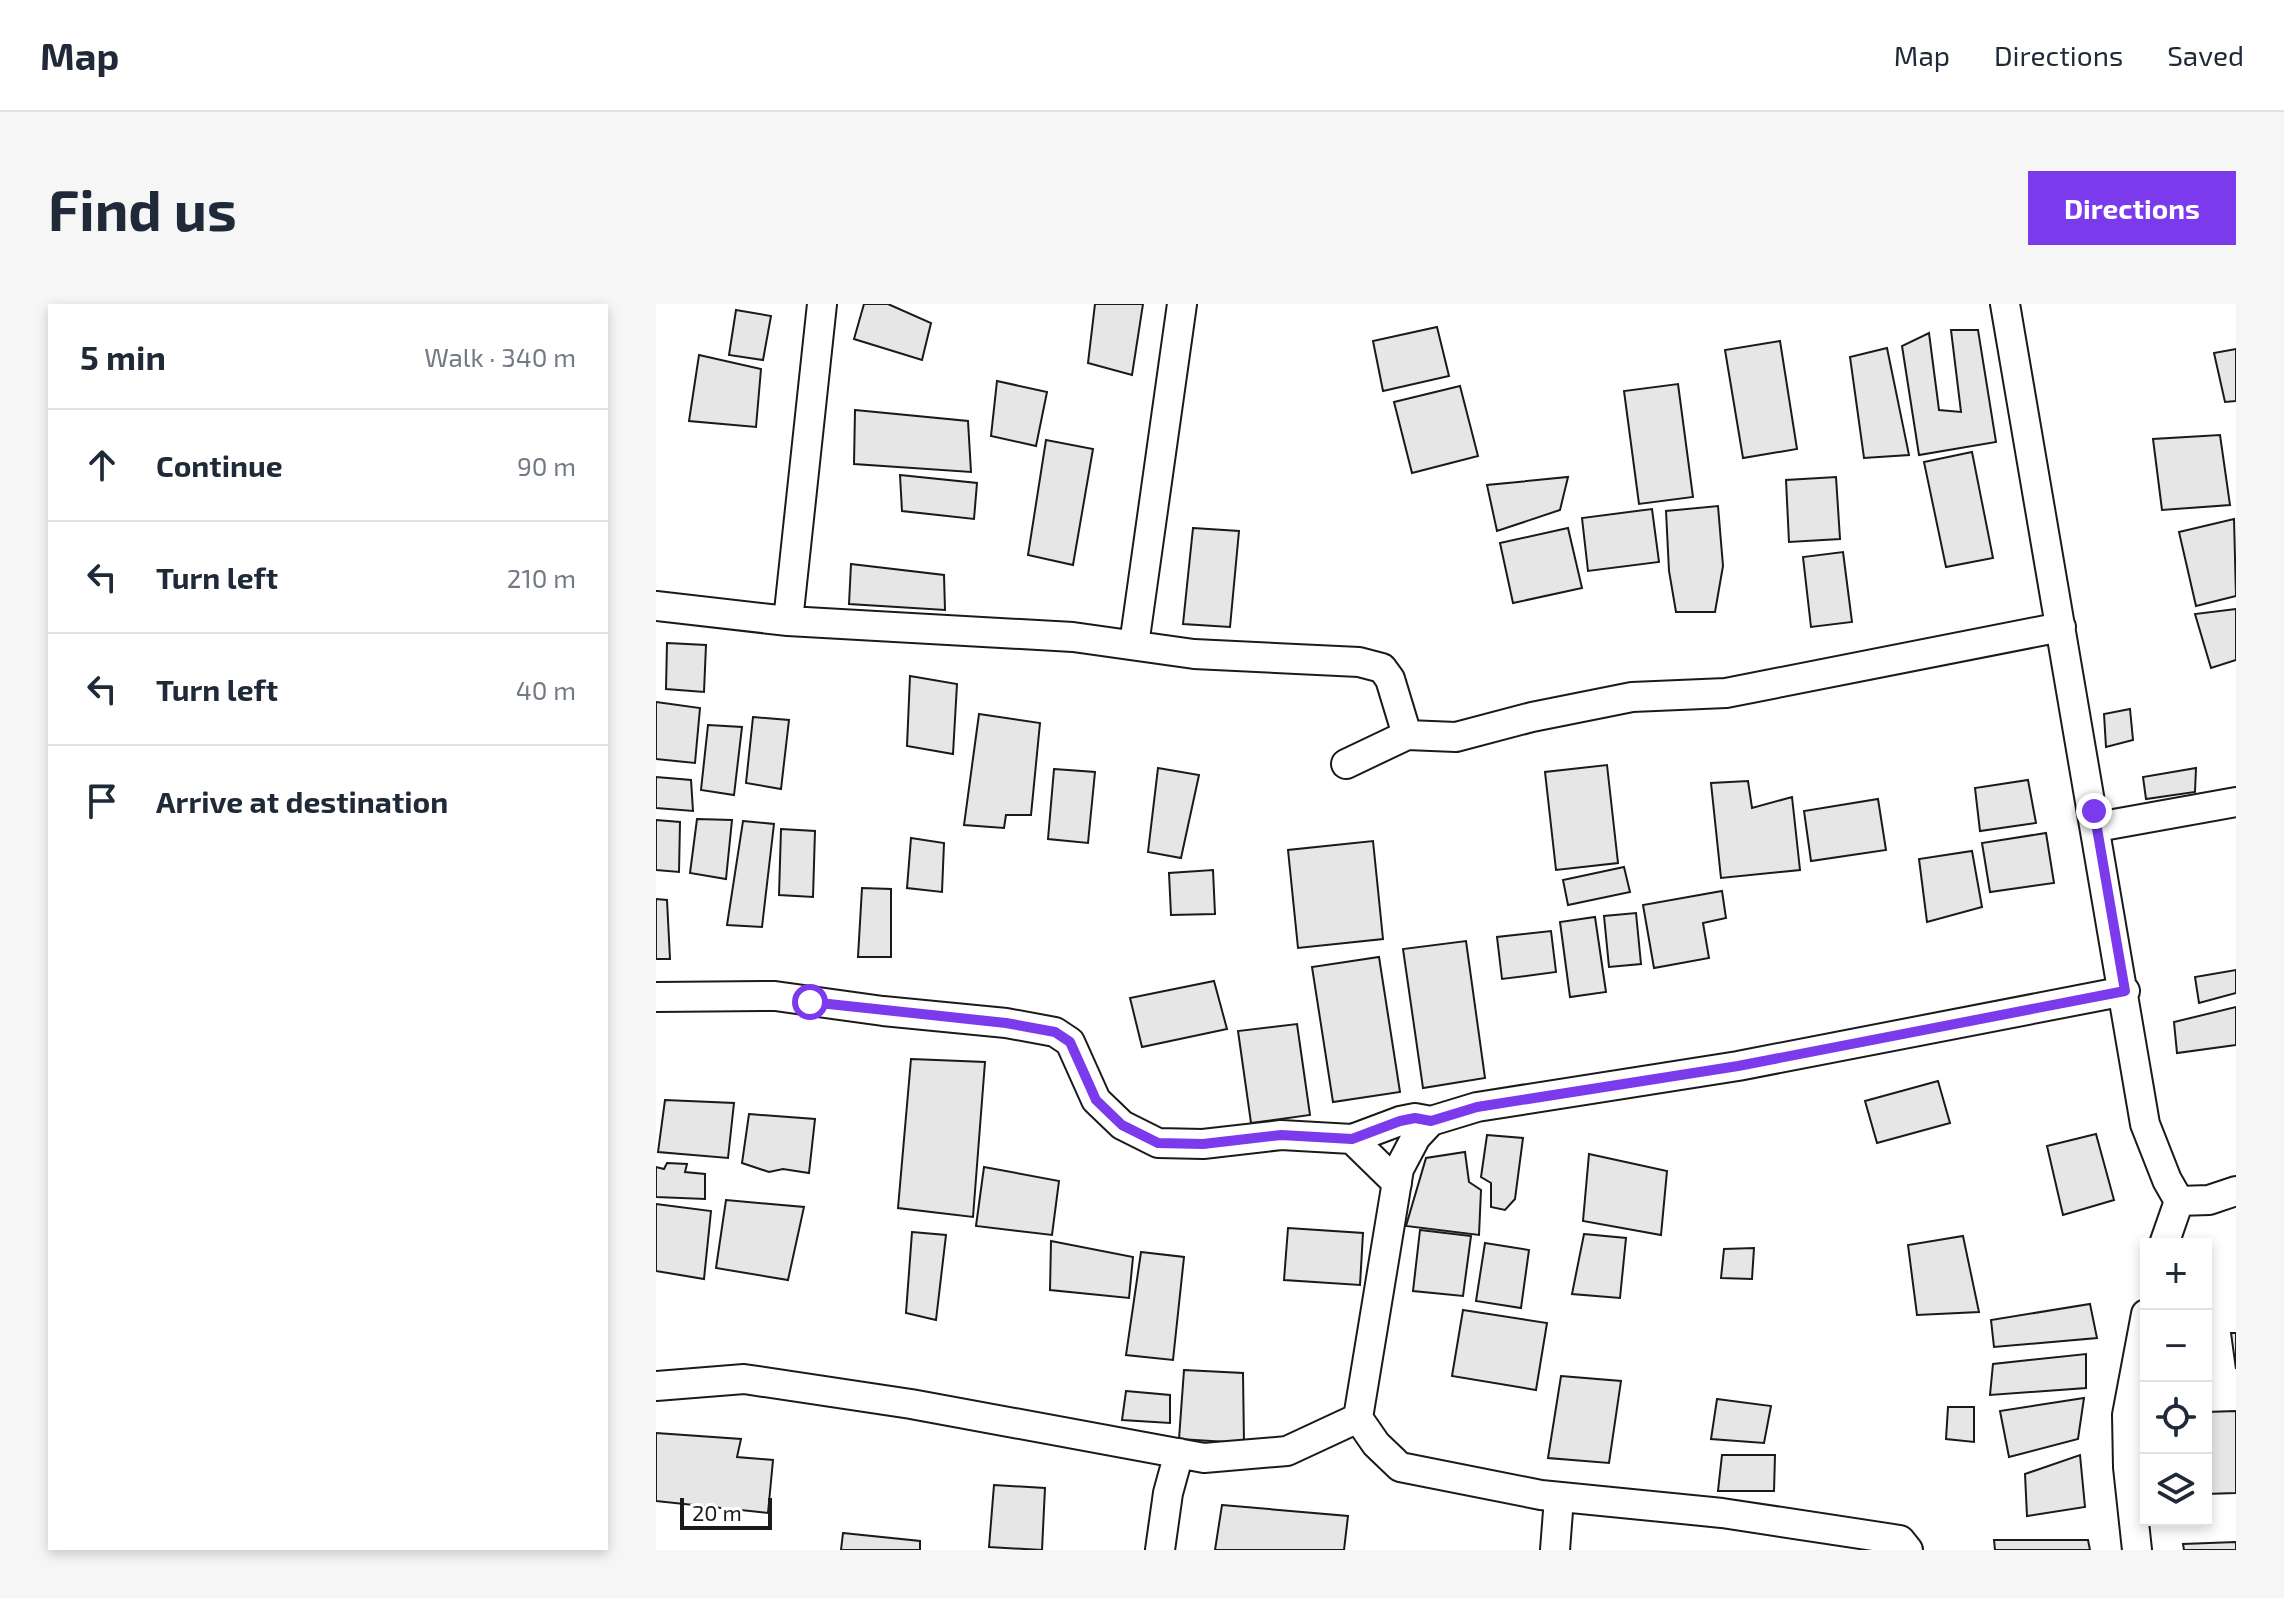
<!DOCTYPE html>
<meta charset="utf-8">
<style>
body{margin:0;font-family:"Exo 2",sans-serif;background:#f6f6f7;color:#1f2937}
.controls{position:absolute;right:24px;bottom:24px;display:grid;overflow:hidden;border-radius:0px;box-shadow:0 4px 12px #0003}
.controls button{width:72px;height:72px;display:grid;place-items:center;padding:0;border:0;border-bottom:2px solid #e0e1e3;background:#fff;color:#1f2937;font:40px sans-serif}
.scale{position:absolute;left:24px;bottom:20px;width:92px;box-sizing:border-box;padding-left:8px;border:4px solid #1a1a1a;border-top:0;font-size:22px;line-height:28px;white-space:nowrap;color:#1a1a1a;-webkit-text-stroke:6px #fff;paint-order:stroke}
.stop{position:absolute;width:24px;height:24px;margin:-18px;border:6px solid #7c3aed;border-radius:50%;background:#fff}
.stop.end{background:#7c3aed;border-color:#fff;box-shadow:0 2px 8px #0008}
.list{margin:0;padding:0;list-style:none}
h2{display:flex;justify-content:space-between;align-items:center;height:104px;margin:0;padding:0 32px;font-size:34px}
h2 small{font-size:26px;font-weight:400;color:#747a83}
.list li{display:grid;grid-template-columns:52px 1fr auto;gap:24px;align-items:center;box-sizing:border-box;height:112px;padding:0 32px;border-top:2px solid #e0e1e3}
.list b{display:block;font-size:30px;white-space:nowrap}
.list em{font-size:26px;font-style:normal;color:#747a83}
.icon{flex:none;width:44px;height:44px;fill:none;stroke:currentColor;stroke-width:2;stroke-linecap:round;stroke-linejoin:round}
.map{position:relative;flex:none;width:1580px;height:1246px;overflow:hidden;border-radius:0px}
header{display:flex;align-items:center;gap:48px;box-sizing:border-box;height:112px;padding:0 40px;background:#fff;border-bottom:2px solid #e0e1e3}
header strong{font-size:38px}
nav{display:flex;gap:44px;margin-inline-start:auto;font-size:28px}
.intro{display:flex;align-items:center;justify-content:space-between;box-sizing:border-box;height:192px;padding:0 48px}
h1{margin:0;font-size:56px}
.button{padding:20px 36px;border-radius:0px;background:#7c3aed;color:#fff;font-size:28px;font-weight:700}
main{display:flex;gap:48px;padding:0 48px}
aside{flex:1;background:#fff;border-radius:0px;box-shadow:0 4px 12px #0003}
.map>svg:first-child{display:block}
.building{fill:#e6e6e6;stroke:#1a1a1a;stroke-width:2}
.lines{fill:none;stroke-linecap:round;stroke-linejoin:round}
.minor-casing{stroke:#1a1a1a;stroke-width:32}
.minor{stroke:#fff;stroke-width:28}
.route{stroke:#7c3aed;stroke-width:10}
</style>
<header>
<strong>Map</strong>
<nav><a>Map</a><a>Directions</a><a>Saved</a></nav>
</header>
<div class="intro"><h1>Find us</h1><a class="button">Directions</a></div>
<main>
<aside>
<h2>5 min<small>Walk · 340 m</small></h2>
<ul class="list">
<li><svg class="icon" aria-label="ahead" viewBox="0 0 24 24"><path d="M12 20V5M6 11l6-6 6 6"/></svg><div><b>Continue</b></div><em>90 m</em></li>
<li><svg class="icon" aria-label="left" viewBox="0 0 24 24"><path d="M17 20v-9H6M10 6l-5 5 5 5"/></svg><div><b>Turn left</b></div><em>210 m</em></li>
<li><svg class="icon" aria-label="left" viewBox="0 0 24 24"><path d="M17 20v-9H6M10 6l-5 5 5 5"/></svg><div><b>Turn left</b></div><em>40 m</em></li>
<li><svg class="icon" aria-label="arrive" viewBox="0 0 24 24"><path d="M6 21V4h12l-3 4 3 4H6"/></svg><div><b>Arrive at destination</b></div></li>
</ul>
</aside>
<div class="map">
<svg width="1580" height="1246" viewBox="0 0 1580 1246">
<rect width="100%" height="100%" fill="#fff"/>
<path class="building" d="M208 0H232L275 19 266 56 198 35Z
M439 0H487L476 71 432 59Z
M80 6 115 12 107 56 73 51Z
M781 23 793 72 727 87 717 37Z
M1295 26H1322L1340 138 1263 151 1246 42 1273 29 1283 106 1305 108Z
M1124 37 1141 145 1087 154 1069 46Z
M1231 44 1253 151 1208 154 1194 53Z
M1580 45V97L1569 98 1558 49Z
M43 51 105 65 100 123 33 117Z
M341 77 391 88 380 142 335 132Z
M1022 80 1037 193 983 200 968 87Z
M804 82 822 152 756 169 738 98Z
M199 106 312 117 315 168 198 160Z
M1564 131 1574 201 1506 206 1497 135Z
M390 136 437 145 417 261 372 251Z
M1316 148 1337 254 1290 263 1268 158Z
M244 171 321 179 318 215 246 207Z
M912 173 904 206 841 227 831 181Z
M1180 173 1184 235 1133 238 1130 176Z
M1062 202 1067 262 1059 308H1020L1013 267 1010 207Z
M996 205 1003 258 932 267 926 214Z
M1578 215 1580 292 1540 302 1523 228Z
M537 224 583 227 574 323 527 320Z
M912 224 926 284 857 299 844 239Z
M1187 248 1196 318 1155 323 1147 253Z
M195 260 288 271 289 306 193 300Z
M1580 305V356L1555 364 1539 310Z
M11 339 50 341 48 388 10 385Z
M254 372 301 380 297 450 251 442Z
M0 398 44 404 39 459 0 455Z
M1474 405 1477 436 1450 443 1448 410Z
M323 410 384 419 375 511H350L348 524 308 521Z
M97 413 133 416 125 485 90 479Z
M52 421 86 423 78 491 45 486Z
M951 461 962 559 900 566 889 468Z
M502 464 543 471 525 554 492 548Z
M1540 464 1539 488 1490 495 1487 473Z
M398 465 439 468 432 539 392 535Z
M0 473 35 476 37 507 0 504Z
M1372 476 1380 519 1324 527 1319 484Z
M1092 477 1096 504 1136 493 1144 566 1065 574 1055 479Z
M1222 495 1230 546 1155 557 1148 507Z
M41 515 76 516 70 575 34 569Z
M0 516 24 518 23 568 0 566Z
M87 517 118 520 106 623 71 621Z
M125 525 159 527 157 593 123 591Z
M1390 529 1398 579 1334 588 1326 539Z
M255 534 288 539 286 588 251 584Z
M717 537 727 635 642 644 632 546Z
M1316 547 1326 603 1271 618 1263 555Z
M968 563 974 588 912 601 907 576Z
M557 566 559 610 515 611 513 569Z
M206 584 235 585V653H202Z
M1066 587 1070 614 1047 619 1053 654 998 664 987 601Z
M0 595 11 596 14 655H0Z
M980 609 985 660 953 663 948 612Z
M939 613 950 688 914 693 904 618Z
M895 627 900 668 846 675 841 633Z
M810 637 829 774 767 784 747 645Z
M723 653 744 788 677 798 656 663Z
M1580 666V689L1543 699 1539 673Z
M558 677 571 725 486 743 474 694Z
M1580 703V741L1521 749 1518 718Z
M641 720 654 811 595 819 582 727Z
M255 755 329 758 317 913 242 904Z
M1282 777 1294 819 1221 839 1209 797Z
M9 796 78 799 72 854 2 848Z
M93 810 159 815 153 869 127 865 113 868 86 859Z
M1440 830 1458 896 1407 911 1391 842Z
M831 831 867 834 859 895 849 906 835 903V879L825 873Z
M809 848 813 878 825 886 823 931 750 922 770 854Z
M933 850 1011 867 1005 931 927 917Z
M11 859 31 860 29 868 49 870V895L0 893V863L8 865Z
M328 863 403 877 396 931 320 922Z
M70 896 148 903 132 976 60 964Z
M0 900 55 907 48 975 0 967Z
M632 924 707 929 704 981 628 976Z
M764 926 815 932 807 992 757 987Z
M256 928 290 931 280 1016 250 1009Z
M928 930 970 934 964 994 916 990Z
M1307 932 1323 1008 1261 1011 1252 941Z
M395 937 477 953 473 994 394 986Z
M829 939 873 946 865 1004 820 997Z
M1098 944 1096 975 1065 974 1068 945Z
M485 948 528 953 517 1056 470 1051Z
M1434 1000 1441 1034 1338 1043 1335 1016Z
M807 1006 891 1019 880 1086 796 1072Z
M1575 1029H1580V1065Z
M1430 1050V1084L1334 1091 1337 1060Z
M528 1066 587 1069 588 1139 523 1135Z
M905 1072 965 1077 953 1159 892 1154Z
M470 1087 514 1091V1119L466 1116Z
M1428 1094 1422 1135 1353 1153 1344 1107Z
M1061 1095 1115 1102 1108 1139 1055 1135Z
M1292 1103H1318V1138L1290 1135Z
M1580 1107V1189L1550 1190V1108Z
M1487 1109H1490V1192Z
M0 1129 85 1135 81 1153 117 1156 112 1209 0 1197Z
M1066 1151H1119L1118 1187H1062Z
M1424 1151 1429 1203 1371 1212 1369 1170Z
M338 1181 389 1184 386 1246 333 1243Z
M566 1201 692 1212 688 1246H559Z
M187 1229 264 1237V1246H185Z
M1338 1236H1432L1434 1246H1339Z
M1580 1238V1246H1528L1527 1240Z"/>
<g class="lines">
<defs>
<path id="minor" d="M1349 0 1489 820 1511 876 1523 897 1508 940
M0 302 132 317 417 333 538 350 703 358 726 364 734 375 751 431
M132 317 166 0
M478 341 526 0
M690 460 751 431 800 433 876 413 976 393 1070 389 1405 323
M1441 523 1580 498
M0 693 119 692 227 707 350 719 399 728 414 738 440 796 466 821 502 839 547 840 625 831 696 835 744 817 759 814 775 817 821 803 1082 762 1469 687
M775 817 760 833 743 865 702 1114 720 1140 744 1163 885 1191 1066 1209 1244 1236 1252 1246
M696 835 741 879
M1523 897 1553 896 1580 887
M0 1082 88 1075 255 1100 548 1154 631 1147 702 1114
M504 1246 512 1189 523 1149
M899 1246 903 1194
M1481 1246 1472 1163 1471 1111 1490 1010"/>
</defs>
<use href="#minor" class="minor-casing"/>
<use href="#minor" class="minor"/>
</g>
<g class="lines">
<path class="route" d="M154 698 350 719 399 728 414 738 440 796 466 821 502 839 547 840 625 831 696 835 744 817 759 814 775 817 821 803 1082 762 1469 687 1438 507"/>
</g>
</svg>
<div class="controls">
<button>+</button>
<button>−</button>
<button><svg class="icon" aria-label="locate" viewBox="0 0 24 24"><circle cx="12" cy="12" r="6"/><path d="M12 2v4M12 18v4M2 12h4M18 12h4"/></svg></button>
<button><svg class="icon" aria-label="layers" viewBox="0 0 24 24"><path d="M12 4l9 5-9 5-9-5zM3 14l9 5 9-5"/></svg></button>
</div>
<div class="scale">20 m</div>
<div class="stop" style="left:154px;top:698px"></div>
<div class="stop end" style="left:1438px;top:507px"></div>
</div>
</main>
